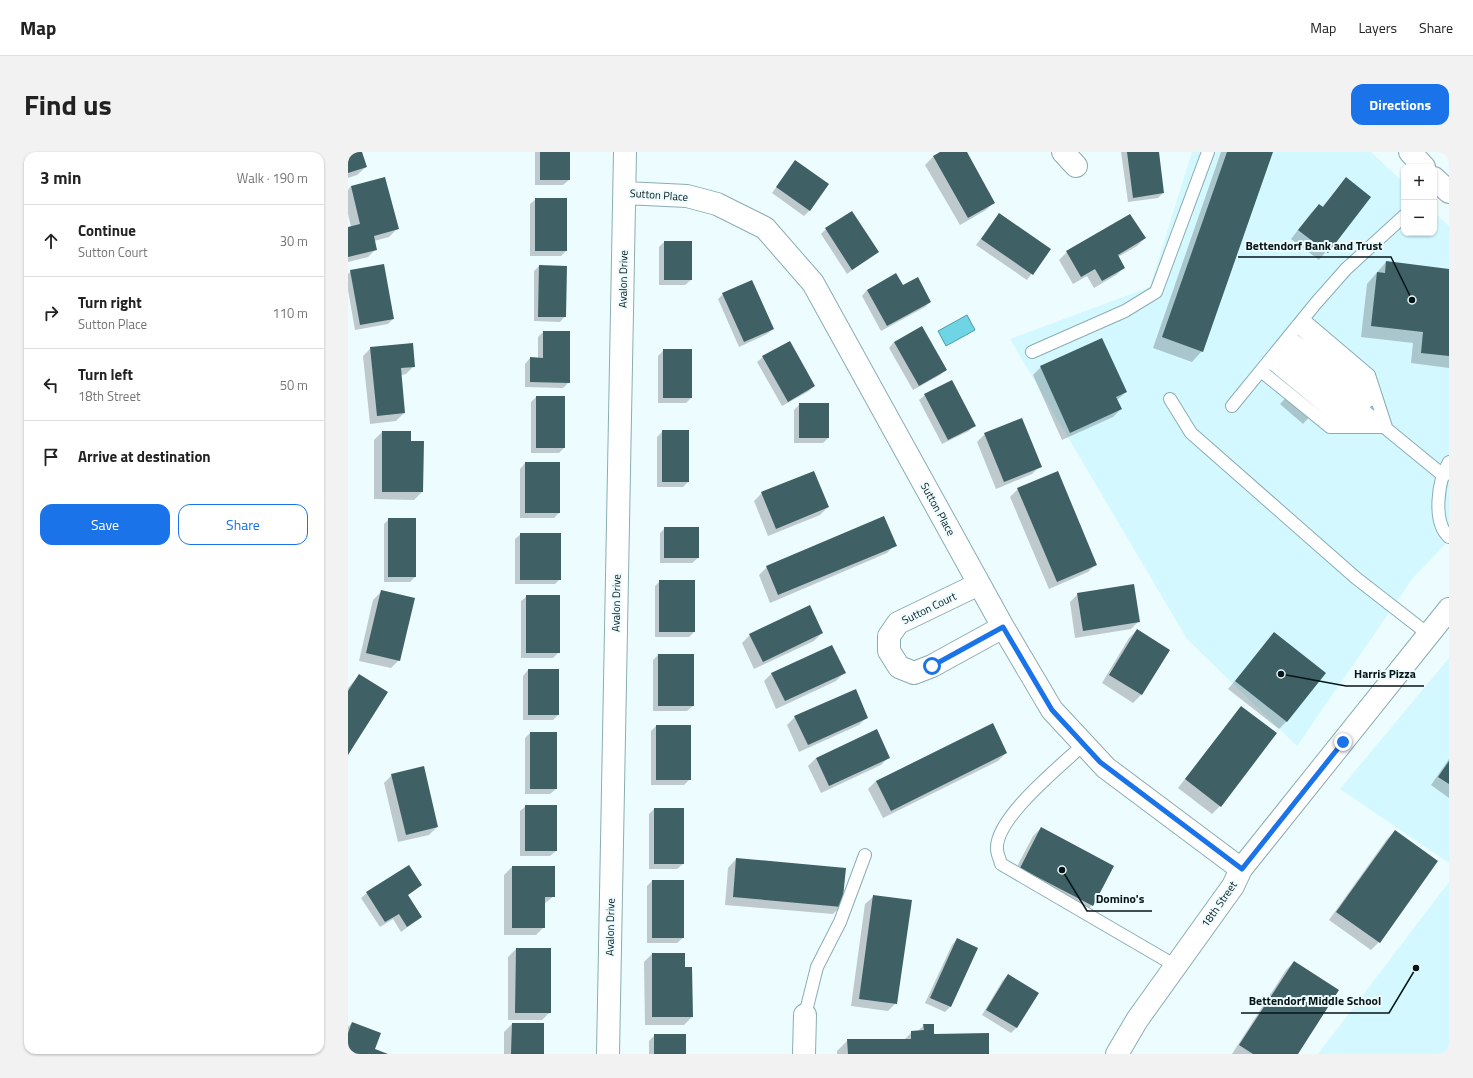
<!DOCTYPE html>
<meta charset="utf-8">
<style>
body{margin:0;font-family:"Titillium Web",sans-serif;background:#f2f2f2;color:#222}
.controls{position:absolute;right:12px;top:12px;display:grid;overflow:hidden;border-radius:8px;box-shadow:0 1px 3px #0004}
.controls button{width:36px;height:36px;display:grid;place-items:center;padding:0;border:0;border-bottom:1px solid #e0e0e0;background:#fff;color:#222;font:20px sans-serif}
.stop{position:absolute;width:12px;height:12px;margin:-9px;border:3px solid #1a73e8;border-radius:50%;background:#fff}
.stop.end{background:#1a73e8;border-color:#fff;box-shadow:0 1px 4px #0008}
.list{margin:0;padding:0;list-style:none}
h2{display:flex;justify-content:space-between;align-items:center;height:52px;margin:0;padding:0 16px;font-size:17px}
h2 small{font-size:13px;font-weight:400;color:#767676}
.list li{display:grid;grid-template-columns:26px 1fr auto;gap:12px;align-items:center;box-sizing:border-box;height:72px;padding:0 16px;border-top:1px solid #e0e0e0}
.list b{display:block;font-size:15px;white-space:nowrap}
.list p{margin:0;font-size:13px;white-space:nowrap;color:#767676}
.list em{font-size:13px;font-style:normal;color:#767676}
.actions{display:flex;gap:8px;padding:12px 16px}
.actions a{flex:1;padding:9px 0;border:1px solid #1a73e8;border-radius:12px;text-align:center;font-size:14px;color:#1a73e8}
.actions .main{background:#1a73e8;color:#fff}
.icon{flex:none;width:22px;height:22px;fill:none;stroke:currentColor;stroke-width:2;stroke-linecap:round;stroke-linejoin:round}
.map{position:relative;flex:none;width:1101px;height:902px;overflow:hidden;border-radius:12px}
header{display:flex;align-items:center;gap:24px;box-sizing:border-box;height:56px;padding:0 20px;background:#fff;border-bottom:1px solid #e0e0e0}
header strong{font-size:19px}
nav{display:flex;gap:22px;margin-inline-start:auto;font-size:14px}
.intro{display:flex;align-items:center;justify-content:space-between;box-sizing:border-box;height:96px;padding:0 24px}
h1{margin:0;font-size:28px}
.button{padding:10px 18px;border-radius:12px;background:#1a73e8;color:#fff;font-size:14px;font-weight:700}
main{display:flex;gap:24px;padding:0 24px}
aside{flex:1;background:#fff;border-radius:12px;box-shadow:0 1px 3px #0004}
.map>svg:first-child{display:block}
.built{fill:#d3f8ff}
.water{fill:#6fd4e4;stroke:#509ba6}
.shadow{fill:#0003}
.building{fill:#3f6065}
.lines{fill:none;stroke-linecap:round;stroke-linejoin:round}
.lane-casing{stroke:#8aadb3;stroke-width:14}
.street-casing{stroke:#8aadb3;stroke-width:24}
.secondary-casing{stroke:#8aadb3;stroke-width:24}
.lane{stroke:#fff;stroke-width:12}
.street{stroke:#fff;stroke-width:22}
.secondary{stroke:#fff;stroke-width:22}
.route{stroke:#1a73e8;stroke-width:5}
.labels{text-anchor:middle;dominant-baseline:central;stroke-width:4;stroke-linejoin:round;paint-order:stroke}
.street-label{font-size:11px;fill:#071517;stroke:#edfcff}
.leader{fill:none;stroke:#071517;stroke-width:1.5}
.callout-dot{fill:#071517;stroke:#edfcff;stroke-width:1.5}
.callout-label{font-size:12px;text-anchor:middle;font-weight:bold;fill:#071517;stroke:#edfcff;stroke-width:4;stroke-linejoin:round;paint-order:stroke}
</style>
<header>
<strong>Map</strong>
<nav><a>Map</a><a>Layers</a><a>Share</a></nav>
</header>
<div class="intro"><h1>Find us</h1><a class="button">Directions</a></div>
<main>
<aside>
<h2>3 min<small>Walk · 190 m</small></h2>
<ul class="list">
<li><svg class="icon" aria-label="ahead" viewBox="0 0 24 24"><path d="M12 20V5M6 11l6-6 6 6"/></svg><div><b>Continue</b><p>Sutton Court</p></div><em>30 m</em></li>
<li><svg class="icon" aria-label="right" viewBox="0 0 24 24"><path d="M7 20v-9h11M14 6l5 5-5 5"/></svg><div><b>Turn right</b><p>Sutton Place</p></div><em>110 m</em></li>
<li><svg class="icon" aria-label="left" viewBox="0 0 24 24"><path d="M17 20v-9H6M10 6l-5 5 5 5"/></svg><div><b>Turn left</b><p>18th Street</p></div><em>50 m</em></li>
<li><svg class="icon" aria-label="arrive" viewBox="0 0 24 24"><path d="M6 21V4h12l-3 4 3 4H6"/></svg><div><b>Arrive at destination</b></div></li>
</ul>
<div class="actions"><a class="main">Save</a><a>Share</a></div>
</aside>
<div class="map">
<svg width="1101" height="902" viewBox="0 0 1101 902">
<rect width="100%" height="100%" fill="#edfcff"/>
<path class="built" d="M844 0H1023L1056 31V81H1086V60L1101 74V388L1065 426 949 594 839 487 662 187 802 135Z
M1101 506V711L992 637Z
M1101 730V902H970Z"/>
<path class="water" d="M619 163 627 178 598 194 590 179Z"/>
<path class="shadow" d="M0 0H13L18 15 9 23 0 26Z
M187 0H221V28L215 33H187Z
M594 0H617L646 50 638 58 612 73 577 13 585 5Z
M773 0H810L815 41 810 46 780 50Z
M873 0H924L854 199 844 210 805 196Z
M447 9 462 58 456 64 424 41Z
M998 27 1022 45 971 108 943 87 963 61 971 53 974 55Z
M3 34 49 77 41 85 26 89 28 97 20 105 0 110V76L3 75 0 62V38Z
M188 47 218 99 213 104H182V52Z
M651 62 701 98 679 128 628 93Z
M478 77 529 100 499 122 473 82Z
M797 86 789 94 770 105 776 116 768 123 746 136 739 124 725 132 711 108 719 100Z
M316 90 343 128 337 133H311V95Z
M1038 110 1101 118V216L1063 211 1065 191 1013 185 1019 132Z
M191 114 217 164 212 170 186 169V119Z
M3 119 45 167 40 172 7 178 0 138V122Z
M548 123 554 135 582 150 577 155 533 179 514 144 519 138Z
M375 142 425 177 419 182 391 195 370 147Z
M195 180 221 230 215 236 177 235V212L182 206H190V185Z
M990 188 1013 208 955 272 932 252Z
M546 190 598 218 592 223 565 238 541 196Z
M23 196 66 214 58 222 53 223 56 261 48 269 22 272 15 204Z
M316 198 343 246 338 251H310V204Z
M415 205 466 234 461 239 434 254 409 210Z
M693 215 778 240 769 248 773 257 765 265 714 288 685 223Z
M603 229 626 273 621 279 594 292 571 248 577 243Z
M188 245 216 296 211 301H183V250Z
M452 252 480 286 475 291H446V258Z
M315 279 340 330 335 335H309V285Z
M34 280 62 290 74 340 66 348 26 347V288Z
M637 282 692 314 684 322 648 337 629 290Z
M177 311H211V361L206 366H172V317Z
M670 337 748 412 740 420 701 437 662 345Z
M414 341 480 355 472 363 420 384 406 349Z
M41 367 67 425 62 430H36V372Z
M317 376 350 406 344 411H312V381Z
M173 382 212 427 207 432H167V387Z
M547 393 539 401 422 451 411 423 419 415Z
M312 429 346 480 341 485H307V434Z
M33 440 51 508 43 516 11 509 25 448Z
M730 442 791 469 783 477 727 486 722 450Z
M179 444 211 500 205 506H173V449Z
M789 478 821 498 793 543 785 551 754 531 781 486Z
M474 481 466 489 406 517 394 491 402 483Z
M926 482 939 569 931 577 880 537Z
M310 503 345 554 339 559H305V508Z
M180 518H210V563L205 568H175V524Z
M424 521H496L488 529 428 557 416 529Z
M11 523 0 601V536Z
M893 555 872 654 864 662 830 636Z
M447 565H519L511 573 451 600 439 573Z
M644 573 658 601 650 609 535 666 520 637 528 629Z
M308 574 342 627 336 633H303V579Z
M182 581 208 637 202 642H177V586Z
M541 605 533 613 473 641 460 614 468 606Z
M1101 607V646L1083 633Z
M44 623 89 675 81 683 50 690 36 631Z
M178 654 208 699 202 704H172V659Z
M306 657H335V712L329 717H301V662Z
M693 676 744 753 736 761 664 724 685 684Z
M1047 679 1031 790 1023 798 981 768 1039 687Z
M388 707 493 754 485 762 377 753 380 716Z
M164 715 206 744 196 752V775L188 783H156V723Z
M304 729H335V786L329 791H299V734Z
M73 733 59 744 73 765 53 780 45 767 32 775 13 746 19 741Z
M526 744 548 851 540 859 503 854 517 752Z
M609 787 602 855 597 860 577 851 604 793Z
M168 797H202V860L194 868H160V805Z
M304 802 336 816 344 865 336 873H297L296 810Z
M946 810 949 902H884L938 818Z
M660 823 689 841 668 876 663 881 634 863 655 828Z
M4 871 25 897 37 902H0V875Z
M164 872H195V902H156V880Z
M576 873 585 883 640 902H489V899L500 888H556L564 880H569Z
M307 883 337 902H301V889Z"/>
<path class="building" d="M0 0H14L19 15 0 21Z
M192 0H222V28H192Z
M592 0H619L647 51 620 66 585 4Z
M779 0H811L816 41 785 46Z
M879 0H925L855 200 814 185Z
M447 8 481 32 462 59 428 35Z
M37 25 51 77 26 84 29 98 0 105V75L12 72 3 34Z
M998 25 1023 45 980 101 950 78 971 52 975 55Z
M187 46H219V99H187Z
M504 59 531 100 504 118 477 76Z
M651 61 703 97 685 123 633 87Z
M782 62 798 86 770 103 777 116 754 129 747 117 733 125 718 99Z
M316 89H344V128H316Z
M1038 109 1101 117V204L1073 201 1075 180 1023 174 1029 120 1037 121Z
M36 112 46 167 12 173 2 118Z
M191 113 219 114 218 165H190Z
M548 121 555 133 570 125 583 150 539 174 519 138Z
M404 128 426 177 396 190 374 141Z
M574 174 599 218 571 234 546 190Z
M195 179H222V231L182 230V205L195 206Z
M754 186 779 240 768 245 774 257 722 281 692 214Z
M442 189 467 234 440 250 414 204Z
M65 191 67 215 53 216 57 261 29 264 22 195Z
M315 197H344V246H315Z
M604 228 628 274 600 288 576 242Z
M188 244H217V296H188Z
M451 251H481V286H451Z
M674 266 694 315 656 330 636 281Z
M314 278H341V330H314Z
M34 279H63V289H76L75 340H34Z
M177 310H212V361H177Z
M466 319 481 355 428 377 413 340Z
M710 319 749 413 709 430 669 336Z
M536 364 549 394 430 443 418 414Z
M40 366H68V425H40Z
M316 375H351V406H316Z
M172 381H213V428H172Z
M311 428H347V480H311Z
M786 432 792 470 735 479 729 441Z
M33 438 67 446 52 509 18 501Z
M178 443H212V501H178Z
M462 453 475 481 415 510 401 482Z
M789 477 822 498 794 543 761 523Z
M926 480 978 521 939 570 887 529Z
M484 493 498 521 437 549 423 521Z
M310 502H346V554H310Z
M180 517H211V563H180Z
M11 522 40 540 0 603V539Z
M508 537 520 566 460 593 446 564Z
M893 554 929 581 873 655 837 627Z
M645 571 659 601 543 659 528 629Z
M308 573H343V628H308Z
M529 577 542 606 481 634 468 606Z
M182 580H209V637H182Z
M1101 609V632L1090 625Z
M76 614 90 675 58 683 43 622Z
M177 653H209V699H177Z
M306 656H336V712H306Z
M693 675 766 714 745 754 672 716Z
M1047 678 1090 709 1032 791 988 760Z
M388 706 498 716 494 755 385 745Z
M61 713 74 733 60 743 74 765 59 775 51 762 37 770 18 740Z
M164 714H207V745H197V776H164Z
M304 728H336V786H304Z
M525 743 564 748 549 852 511 847Z
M609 786 630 796 603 855 582 846Z
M168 796H203V861H167Z
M304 801H337V815H344L345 865H304Z
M946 809 991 838 950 902H905L891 893Z
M660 822 691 841 669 876 638 858Z
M4 870 33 881 27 897 40 902H0V881Z
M164 871H196V902H163Z
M575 872H586V882L641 881V902H500L499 887H563V879L576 878Z
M306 882H338V902H306Z"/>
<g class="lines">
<defs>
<path id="lane" d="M955 167 1021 223 1038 275
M949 174 1014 231 1023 248
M941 184 1009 238 1018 251
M935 192 1096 324
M684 200 777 159 808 140 860 0
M928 200 996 257 1018 267
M921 209 990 266 1009 270
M913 219 982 275H1038
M822 247 843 281 1008 426 1080 482
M884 254 968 151 998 117 1056 64
M1101 310C1090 328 1084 370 1101 385
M736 592C714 613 647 666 649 697 649 702 652 707 653 712L828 814
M457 863 469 815 492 770 517 703"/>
<path id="street" d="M715 0 728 14
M277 41 339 44 369 52 417 76 465 131 655 475 704 558 758 616 893 717
M631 432 550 471 541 484V499L551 515 566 521 584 514 655 475
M260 902 277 0
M456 902 457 863"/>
<path id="secondary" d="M1062 0 1076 15
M1086 26 1101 40
M769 902 789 868 885 734 893 717 1101 457"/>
</defs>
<use href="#lane" class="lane-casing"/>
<use href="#street" class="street-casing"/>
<use href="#secondary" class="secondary-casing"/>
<use href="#lane" class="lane"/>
<use href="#street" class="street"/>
<use href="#secondary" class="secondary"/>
</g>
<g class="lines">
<path class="route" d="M584 514 655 475 704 558 752 610 894 717 995 590"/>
</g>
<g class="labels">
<g class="street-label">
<text transform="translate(311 43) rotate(4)">Sutton Place</text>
<text transform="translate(275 127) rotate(-89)">Avalon Drive</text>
<text transform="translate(590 357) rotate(61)">Sutton Place</text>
<text transform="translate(268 451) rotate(-89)">Avalon Drive</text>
<text transform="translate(581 456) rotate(-26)">Sutton Court</text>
<text transform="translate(871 752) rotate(-55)">18th Street</text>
<text transform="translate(262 775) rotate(-89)">Avalon Drive</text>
</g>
</g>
<path class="leader" d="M1064 148L1043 105H890M933 522L998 534H1076M714 718L739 759H804M1068 816L1041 861H893"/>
<g class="callout-dot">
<circle cx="1064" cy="148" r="4"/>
<circle cx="933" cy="522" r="4"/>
<circle cx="714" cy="718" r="4"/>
<circle cx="1068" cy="816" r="4"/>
</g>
<g class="callout-label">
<text x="966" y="98">Bettendorf Bank and Trust</text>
<text x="1037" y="526">Harris Pizza</text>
<text x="772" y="751">Domino's</text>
<text x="967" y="853">Bettendorf Middle School</text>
</g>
</svg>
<div class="controls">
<button>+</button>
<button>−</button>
</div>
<div class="stop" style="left:584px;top:514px"></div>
<div class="stop end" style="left:995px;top:590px"></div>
</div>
</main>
